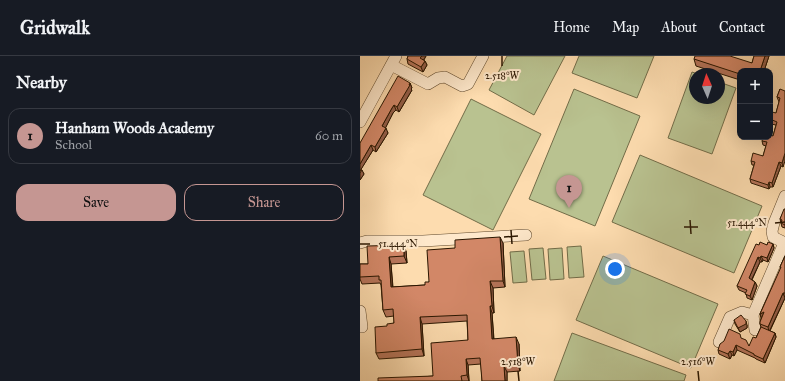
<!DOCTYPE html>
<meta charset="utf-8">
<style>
body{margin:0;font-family:"IM FELL Great Primer",serif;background:#242831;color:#f1f3f6}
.controls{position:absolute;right:12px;top:12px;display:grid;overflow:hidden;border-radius:8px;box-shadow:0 4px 16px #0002}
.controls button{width:36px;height:36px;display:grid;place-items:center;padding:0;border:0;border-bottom:1px solid #363941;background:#171b24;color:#f1f3f6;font:20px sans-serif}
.compass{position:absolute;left:329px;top:12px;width:36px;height:36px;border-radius:50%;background:#171b24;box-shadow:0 4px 16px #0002;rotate:357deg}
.you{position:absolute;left:255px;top:213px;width:14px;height:14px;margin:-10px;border:3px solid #fff;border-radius:50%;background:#1a73e8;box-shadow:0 0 0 6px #1a73e833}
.badge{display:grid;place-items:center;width:26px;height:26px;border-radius:50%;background:#c59692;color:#111;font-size:13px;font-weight:700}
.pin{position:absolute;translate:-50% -33px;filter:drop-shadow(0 1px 2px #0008)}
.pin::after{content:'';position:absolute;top:21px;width:14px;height:12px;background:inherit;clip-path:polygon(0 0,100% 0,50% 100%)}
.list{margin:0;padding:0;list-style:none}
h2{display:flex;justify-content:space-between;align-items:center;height:52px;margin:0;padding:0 16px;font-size:17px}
h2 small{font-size:13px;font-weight:400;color:#9ea1a6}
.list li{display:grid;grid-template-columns:26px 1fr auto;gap:12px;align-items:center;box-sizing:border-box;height:56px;margin:0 8px 8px;padding:0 8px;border:1px solid #363941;border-radius:12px}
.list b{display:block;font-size:15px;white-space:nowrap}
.list p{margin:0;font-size:13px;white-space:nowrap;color:#9ea1a6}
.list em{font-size:13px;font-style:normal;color:#9ea1a6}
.actions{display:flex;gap:8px;padding:12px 16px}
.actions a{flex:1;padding:9px 0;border:1px solid #c59692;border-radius:12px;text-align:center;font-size:14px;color:#c59692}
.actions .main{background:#c59692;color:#111}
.map{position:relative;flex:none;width:425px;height:325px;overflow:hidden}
header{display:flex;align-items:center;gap:24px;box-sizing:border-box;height:56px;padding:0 20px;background:#171b24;border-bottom:1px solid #363941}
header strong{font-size:19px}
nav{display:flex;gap:22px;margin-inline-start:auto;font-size:14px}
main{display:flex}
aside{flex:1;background:#171b24}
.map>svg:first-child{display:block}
.green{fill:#b9c290;stroke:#726c48}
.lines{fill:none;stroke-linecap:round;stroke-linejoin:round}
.minor-casing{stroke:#5f482c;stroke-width:12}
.minor{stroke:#fee8cb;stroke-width:11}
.wall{fill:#b57459;stroke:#2a1600}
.shaded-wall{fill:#935e48;stroke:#2a1600}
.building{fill:#d28767;stroke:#2a1600}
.ticks{fill:none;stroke:#2a1600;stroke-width:1.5}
.ticks-label{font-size:10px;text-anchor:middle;fill:#2a1600;stroke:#fee8cb;stroke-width:4;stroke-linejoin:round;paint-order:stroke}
</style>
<header>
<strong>Gridwalk</strong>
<nav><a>Home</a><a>Map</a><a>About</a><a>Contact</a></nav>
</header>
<main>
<aside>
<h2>Nearby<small></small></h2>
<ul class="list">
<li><span class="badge">1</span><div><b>Hanham Woods Academy</b><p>School</p></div><em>60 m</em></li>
</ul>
<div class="actions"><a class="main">Save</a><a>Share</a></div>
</aside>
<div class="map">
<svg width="425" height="325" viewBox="0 0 425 325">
<rect width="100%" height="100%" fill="#fddcaf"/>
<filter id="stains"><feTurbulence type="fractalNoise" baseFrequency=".005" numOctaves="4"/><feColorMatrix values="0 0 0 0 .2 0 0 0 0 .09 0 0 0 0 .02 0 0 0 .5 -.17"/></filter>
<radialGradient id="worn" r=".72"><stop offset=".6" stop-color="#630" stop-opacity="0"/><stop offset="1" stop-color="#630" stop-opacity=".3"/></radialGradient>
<path class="green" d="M147 0H205L174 59 129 34Z
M219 0H294L277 42 212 17Z
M332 16 338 18H335V42H359V26L376 32 352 98 308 82Z
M214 33 280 60 235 170 169 143Z
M111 43 181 78 133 174 63 139Z
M280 99 402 150 374 217 252 166Z
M221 190 224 221 209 222 207 191Z
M183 192 186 223 172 224 169 193Z
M202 192 204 223 190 224 188 193Z
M164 195 167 226 153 227 150 196Z
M243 200 358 248 331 312 216 264Z
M212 277 326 319 324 325H194Z"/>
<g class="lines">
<defs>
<path id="minor" d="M31 9 68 28 78 22 85 21 102 30 108 28 123 0
M0 66 36 0
M425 140 414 167 412 175 413 181 425 187
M0 187 7 185H63L166 179
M0 255 2 271H0
M395 274 393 259 424 187
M359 286 370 261 382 256 393 259"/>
</defs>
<use href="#minor" class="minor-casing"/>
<use href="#minor" class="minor"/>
</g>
<path class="wall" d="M48 0H66L64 4 65 5 67 9 63 16 48 8 47 3Z
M394 0H409L404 15H380V24L336 10 334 3 392 7Z
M50 27 52 32 51 33 52 34 39 56 36 54 33 57 25 72 28 77 16 96 13 94 1 113 4 118 0 124V87Z
M420 33 423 111 421 110 413 131H410L409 133 391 127 390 123 394 109H392L391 105 403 100 406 90 403 89 402 85 413 80 416 69 411 68 410 63 416 57 419 46 417 41Z
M425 153V172L422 171 420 163Z
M143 187 145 231 133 232 134 257H132L134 283 159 288 160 315 147 316V325H122L121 308 108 309 109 325H18L73 320 108 284 107 265 62 268 64 300 19 303 16 297 27 270 34 267V260L26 261 23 254 21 229 20 227 2 228 0 223V208H8L46 195 47 207 31 208 33 231 65 229 69 226 95 192Z
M413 188 414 192 408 206 403 204 402 206H400L392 224 395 226 397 230 392 244 387 242 386 237 379 234 377 230 399 189H407Z
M425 200V242L410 275 415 277 416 281 405 307 396 303 395 302 377 294 374 300 372 299 370 303 359 298 358 294 382 283 389 290 396 282 401 271 400 268 401 262 400 258 421 212 420 211Z
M374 264 387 269V272L380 276 375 268Z"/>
<path class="shaded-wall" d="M62 0H66L62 6 60 2Z
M405 0H409L404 15H400Z
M65 5 67 9 63 16 61 11Z
M50 27 52 32 51 33 52 34 39 56 37 51Z
M34 49 36 54 33 57 24 75 22 70 32 52Z
M26 72 28 77 16 96 15 91Z
M11 89 13 94 0 115V108Z
M425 97V105L423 111 422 107Z
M419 106 421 110 413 131 412 127Z
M2 114 4 118 0 124V117Z
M409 126 410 131 409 133 408 129Z
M140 181 143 187 145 231 143 225Z
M413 188 414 192 408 206 407 202Z
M44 189 46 195 47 207 44 200Z
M401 200 403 204 402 206 400 202Z
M29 201 31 208 33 238 31 231Z
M398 201 400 206 390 227 389 222Z
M130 225 133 232 134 257 132 250Z
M395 226 397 230 392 244 390 240Z
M423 237 425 242 409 276 408 271Z
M130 250 132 257 134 290 132 283Z
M404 256 402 263 400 258Z
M60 261 62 268 64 300 62 293Z
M386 265 387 269V272L380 276 378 272Z
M415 277 416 281 405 307 403 303Z
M156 281 159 288 160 315 158 309Z
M376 289 377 294 374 300 373 296Z
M370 295 372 299 370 303 368 298Z
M106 303 108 309 109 325 107 319Z
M144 310 147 316V325H145Z"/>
<path class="building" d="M48 0H62L60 2 65 5 61 11 47 3Z
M335 0H370L392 7 394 0H405L400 15H380V18L334 3Z
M38 20 50 27 49 29H50L37 51 34 49 32 52 22 70 26 72 15 91 11 89 0 108V87Z
M420 33 425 35V97L422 107 419 106 412 127 409 126 408 129 390 123 395 106 391 105 393 97 403 100 407 86 402 85 403 81H410V79L413 80 417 66 410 63 412 56 416 57 420 42 417 41Z
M424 153H425V169L421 167 422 164 420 163Z
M140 181 143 225H130L132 250H130L132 283 156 281 158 309 144 310 145 325H122L120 302 106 303 107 319 101 320 102 325H18V322L73 320 71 287 108 284 107 259 60 261 62 293 16 297 15 271 27 270V268L34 267 33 253 23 254 21 224H19V220L0 221V208H8L7 190 44 189V200L29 201 31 231 65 229V226H69L67 194 95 192V184Z
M400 186 407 189 408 186 413 188 407 202 401 200 400 202 398 201 389 222 395 226 390 240 385 238 387 234 377 230 396 188 399 189Z
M425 200V237H423L408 271 400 268V266L404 256 400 258 421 211H420Z
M381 259 386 265V268L378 272 374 264Z
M401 271 415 277 403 303 394 299V298L376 289 373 296 370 295 368 298 358 294 360 288 364 285 369 273 380 278 381 282 386 284 389 290 393 281 396 282Z"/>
<path class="ticks" d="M142 0V10M330 164 331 178M415 167 425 166M324 171H338M151 174 152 188M144 181 158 180M0 188H10M158 315 159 325M338 315 339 325"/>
<g class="ticks-label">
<text x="142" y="23">2.518°W</text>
<text x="387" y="170">51.444°N</text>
<text x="38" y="191">51.444°N</text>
<text x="158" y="309">2.518°W</text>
<text x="338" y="309">2.516°W</text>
</g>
<rect width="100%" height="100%" filter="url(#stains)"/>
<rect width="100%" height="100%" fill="url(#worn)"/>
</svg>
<div class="controls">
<button>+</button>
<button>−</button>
</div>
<svg class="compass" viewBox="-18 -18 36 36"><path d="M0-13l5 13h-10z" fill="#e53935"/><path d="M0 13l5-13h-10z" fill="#9ea1a6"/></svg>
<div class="you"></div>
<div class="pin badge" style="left:209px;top:152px">1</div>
</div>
</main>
